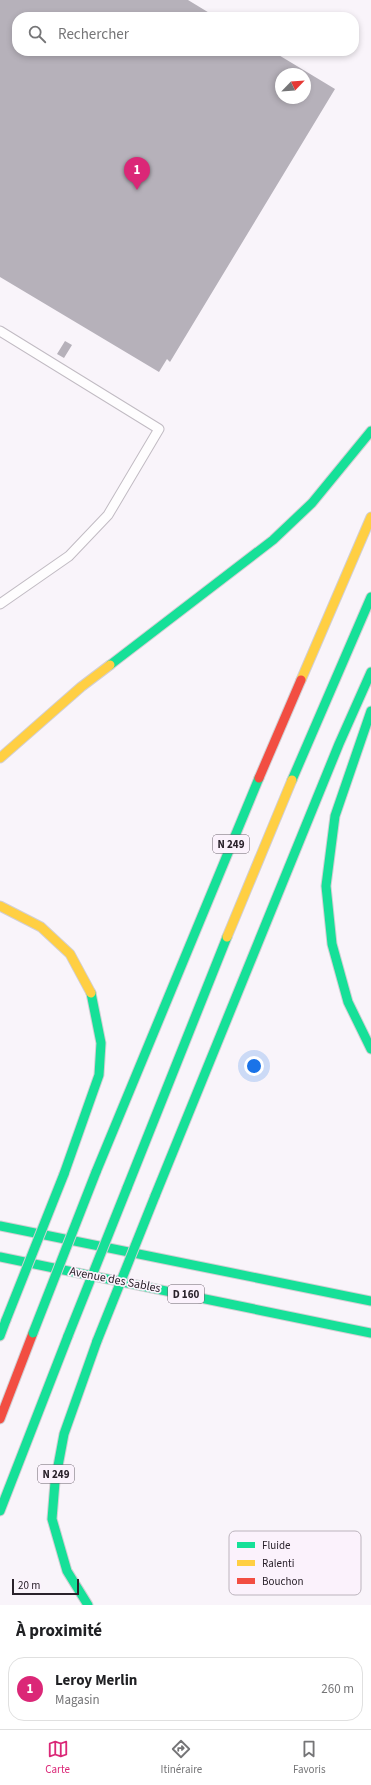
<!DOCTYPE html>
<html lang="fr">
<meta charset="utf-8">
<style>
body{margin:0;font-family:"Source Sans 3",sans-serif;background:#f2f2f2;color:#202124}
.compass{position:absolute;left:275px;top:68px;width:36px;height:36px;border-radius:50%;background:#fff;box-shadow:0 2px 6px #0003;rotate:65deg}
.scale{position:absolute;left:12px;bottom:10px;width:67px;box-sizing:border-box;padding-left:4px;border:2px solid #2a222b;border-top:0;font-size:11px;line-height:14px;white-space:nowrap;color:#2a222b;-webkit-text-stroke:3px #fbf2fc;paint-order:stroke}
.you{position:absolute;left:254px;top:1066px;width:14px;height:14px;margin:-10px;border:3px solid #fff;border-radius:50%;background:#1a73e8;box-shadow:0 0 0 6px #1a73e833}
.badge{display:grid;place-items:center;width:26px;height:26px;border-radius:50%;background:#db2777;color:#fff;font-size:13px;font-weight:700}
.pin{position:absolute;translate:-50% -33px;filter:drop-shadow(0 1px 2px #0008)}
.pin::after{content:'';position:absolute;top:21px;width:14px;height:12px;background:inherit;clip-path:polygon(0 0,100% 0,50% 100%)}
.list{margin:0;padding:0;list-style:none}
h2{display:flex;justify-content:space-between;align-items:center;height:52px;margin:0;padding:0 16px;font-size:17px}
h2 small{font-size:13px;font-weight:400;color:#757577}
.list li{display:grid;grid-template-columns:26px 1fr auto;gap:12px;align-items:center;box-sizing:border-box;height:64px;margin:0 8px 8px;padding:0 8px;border:1px solid #e0e0e0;border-radius:16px}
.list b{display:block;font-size:15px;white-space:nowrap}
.list p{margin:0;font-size:13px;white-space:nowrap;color:#757577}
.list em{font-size:13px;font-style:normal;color:#757577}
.icon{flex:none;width:22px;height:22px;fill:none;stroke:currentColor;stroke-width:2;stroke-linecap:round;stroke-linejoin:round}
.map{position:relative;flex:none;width:371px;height:1605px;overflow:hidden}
.search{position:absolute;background:#fff;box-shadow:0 2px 6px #0003;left:12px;right:12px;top:12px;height:44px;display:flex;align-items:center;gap:10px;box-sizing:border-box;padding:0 14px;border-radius:16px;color:#757577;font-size:15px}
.sheet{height:124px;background:#fff}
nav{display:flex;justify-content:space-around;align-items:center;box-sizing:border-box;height:56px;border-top:1px solid #e0e0e0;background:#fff;font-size:11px;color:#757577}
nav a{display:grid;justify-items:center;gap:2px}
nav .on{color:#db2777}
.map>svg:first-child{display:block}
.building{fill:#b6b1ba;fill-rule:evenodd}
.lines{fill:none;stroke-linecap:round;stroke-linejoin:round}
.lane-casing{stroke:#c1bbc3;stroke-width:11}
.fast-casing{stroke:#d2cfd3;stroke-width:11}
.slow-casing{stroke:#d2cfd3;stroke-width:11}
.jam-casing{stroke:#d2cfd3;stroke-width:11}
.lane{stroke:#fefdfe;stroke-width:9}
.fast{stroke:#16e098;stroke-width:9}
.slow{stroke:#ffcf43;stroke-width:9}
.jam{stroke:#f24e42;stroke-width:9}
.fast-bridge-casing{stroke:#d2cfd3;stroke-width:11;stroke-linecap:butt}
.fast-bridge{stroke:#16e098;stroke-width:9}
.labels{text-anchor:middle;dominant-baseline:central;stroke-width:3.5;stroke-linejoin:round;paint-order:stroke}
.shield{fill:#fbf2fc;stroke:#69606a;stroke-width:1}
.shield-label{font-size:11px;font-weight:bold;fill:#2a222b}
.street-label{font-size:12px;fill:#2a222b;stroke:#fbf2fc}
.key{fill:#fbf2fc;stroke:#bcb4bd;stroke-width:1}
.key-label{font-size:11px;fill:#2a222b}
</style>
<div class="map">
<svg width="371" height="1605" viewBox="0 0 371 1605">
<rect width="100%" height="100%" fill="#f9f4fa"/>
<path class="building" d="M0 0H188L216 17H17V51H272L335 89 170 362 167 359 159 372 0 277ZM281 74H305V98H281Z
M65 341 72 345 64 358 57 354Z"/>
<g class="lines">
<defs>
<path id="lane" d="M0 331 159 429 108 515 69 556 0 604"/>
<path id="fast" d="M110 665 273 540 312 503 371 431
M371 711 335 816 326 886 332 944 348 1002 371 1049
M292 780 371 597
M96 1172 259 778
M64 1174 99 1075 101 1043 91 993
M127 1188 227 937
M155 1196 339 744 371 672
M0 1226 371 1301
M0 1257 371 1333
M0 1336 6 1320
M0 1511 68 1336
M88 1605 67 1571 52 1519 55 1482 64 1434 97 1341"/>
<path id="slow" d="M301 680 371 517
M0 758 81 687 110 665
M0 906 41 927 70 954 91 993
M227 937 292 780"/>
<path id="jam" d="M259 778 301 680
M0 1419 33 1333"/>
</defs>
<use href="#lane" class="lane-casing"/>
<use href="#fast" class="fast-casing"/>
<use href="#slow" class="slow-casing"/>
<use href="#jam" class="jam-casing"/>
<use href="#lane" class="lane"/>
<use href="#fast" class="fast"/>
<use href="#slow" class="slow"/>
<use href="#jam" class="jam"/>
<defs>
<path id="fast-bridge" d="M6 1320 64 1174
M33 1333 96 1172
M68 1336 127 1188
M97 1341 155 1196"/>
</defs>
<use href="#fast-bridge" class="fast-bridge-casing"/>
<use href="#fast-bridge" class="fast-bridge"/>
</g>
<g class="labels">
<g class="shield">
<rect x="213" y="835" width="36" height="18" rx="3"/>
<rect x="168" y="1285" width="36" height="18" rx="3"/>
<rect x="38" y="1465" width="36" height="18" rx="3"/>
</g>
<g class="shield-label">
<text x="231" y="844">N 249</text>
<text x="186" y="1294">D 160</text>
<text x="56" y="1474">N 249</text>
</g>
<g class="street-label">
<text transform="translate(115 1280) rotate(11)">Avenue des Sables</text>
</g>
</g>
<rect x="229" y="1531" width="132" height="64" rx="6" class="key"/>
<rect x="237" y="1542" width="18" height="6" fill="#16e098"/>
<rect x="237" y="1560" width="18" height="6" fill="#ffcf43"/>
<rect x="237" y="1578" width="18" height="6" fill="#f24e42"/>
<g class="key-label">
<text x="262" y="1549">Fluide</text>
<text x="262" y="1567">Ralenti</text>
<text x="262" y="1585">Bouchon</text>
</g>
</svg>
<svg class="compass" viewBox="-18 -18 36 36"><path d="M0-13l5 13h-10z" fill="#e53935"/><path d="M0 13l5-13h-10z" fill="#757577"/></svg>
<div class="scale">20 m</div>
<div class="you"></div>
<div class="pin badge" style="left:137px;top:190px">1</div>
<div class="search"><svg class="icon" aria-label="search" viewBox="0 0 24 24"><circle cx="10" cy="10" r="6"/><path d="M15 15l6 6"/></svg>Rechercher</div>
</div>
<section class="sheet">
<h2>À proximité<small></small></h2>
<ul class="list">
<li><span class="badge">1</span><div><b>Leroy Merlin</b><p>Magasin</p></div><em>260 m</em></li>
</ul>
</section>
<nav>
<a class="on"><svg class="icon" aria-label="map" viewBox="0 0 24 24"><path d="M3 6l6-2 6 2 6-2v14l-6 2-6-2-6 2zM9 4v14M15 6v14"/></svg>Carte</a>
<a><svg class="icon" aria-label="directions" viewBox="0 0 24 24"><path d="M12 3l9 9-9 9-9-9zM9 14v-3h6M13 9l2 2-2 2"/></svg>Itinéraire</a>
<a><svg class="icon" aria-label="saved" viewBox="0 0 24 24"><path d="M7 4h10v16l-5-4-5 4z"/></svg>Favoris</a>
</nav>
